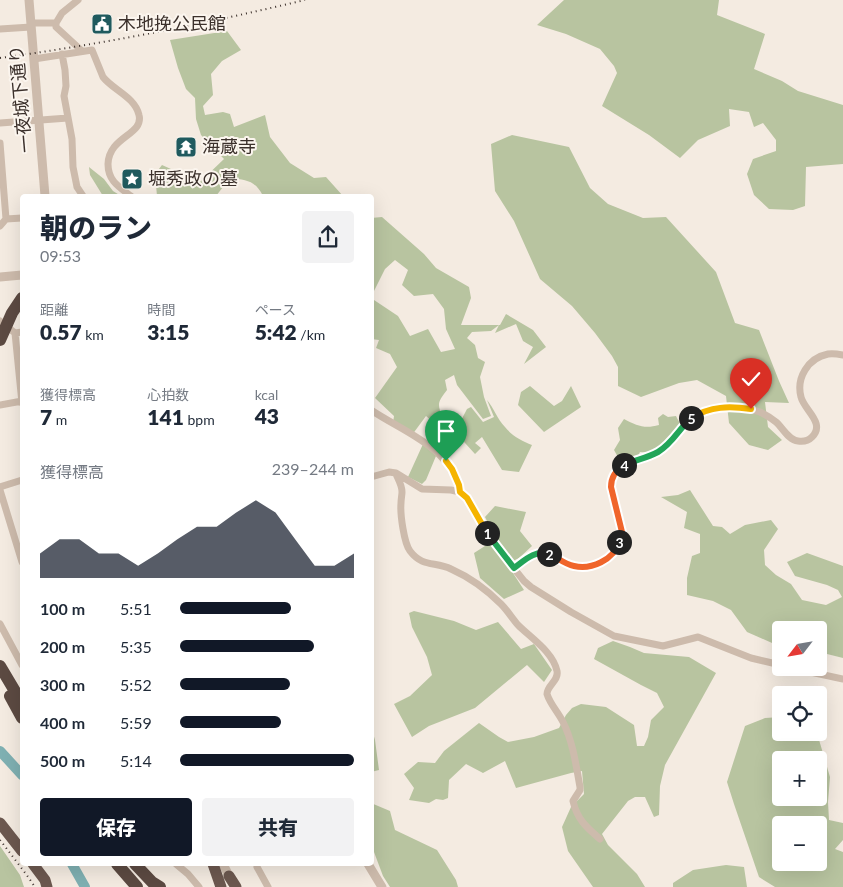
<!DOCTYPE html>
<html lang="ja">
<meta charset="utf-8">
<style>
body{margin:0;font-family:Lato,"Noto Sans JP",sans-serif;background:#f2f2f3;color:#1f2937;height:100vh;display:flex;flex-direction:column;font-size:19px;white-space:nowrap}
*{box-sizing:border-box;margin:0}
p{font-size:16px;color:#747a83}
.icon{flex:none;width:28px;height:28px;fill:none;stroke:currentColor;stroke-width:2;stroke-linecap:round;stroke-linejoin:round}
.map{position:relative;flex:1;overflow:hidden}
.sheet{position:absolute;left:20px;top:194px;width:354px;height:672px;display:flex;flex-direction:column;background:#fff;border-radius:5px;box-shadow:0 5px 20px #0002}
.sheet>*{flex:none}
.needle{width:32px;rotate:239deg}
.controls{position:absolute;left:772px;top:621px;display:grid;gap:10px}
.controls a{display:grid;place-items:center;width:55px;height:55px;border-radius:5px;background:#fff;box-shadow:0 5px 20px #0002;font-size:25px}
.pin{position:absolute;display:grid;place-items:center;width:42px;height:42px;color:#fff;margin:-51px -21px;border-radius:50% 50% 50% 0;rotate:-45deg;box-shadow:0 0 5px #0007}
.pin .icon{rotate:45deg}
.km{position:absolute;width:25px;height:25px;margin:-12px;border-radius:50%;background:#222;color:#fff;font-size:14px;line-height:25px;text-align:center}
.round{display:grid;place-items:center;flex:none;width:52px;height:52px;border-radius:5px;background:#f2f2f3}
.headline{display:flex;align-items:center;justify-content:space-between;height:85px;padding:0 20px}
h1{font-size:28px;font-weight:800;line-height:38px}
.metrics{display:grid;grid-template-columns:repeat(3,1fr);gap:8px;height:85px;padding:5px 20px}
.metrics div{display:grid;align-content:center}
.metrics b{font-size:21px;font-weight:800}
.metrics small{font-size:14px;font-weight:400}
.metrics p{font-size:14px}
.chart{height:140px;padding:10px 20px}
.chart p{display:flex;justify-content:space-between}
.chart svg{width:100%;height:90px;margin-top:5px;fill:#111827;opacity:.7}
.primary-button{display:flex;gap:10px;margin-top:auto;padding:10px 20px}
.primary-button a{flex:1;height:58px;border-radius:5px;background:#111827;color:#fff;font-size:20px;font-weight:800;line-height:58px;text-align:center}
.primary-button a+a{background:#f2f2f3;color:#1f2937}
ul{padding:0 20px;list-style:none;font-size:16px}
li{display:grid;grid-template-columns:80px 60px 1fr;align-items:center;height:38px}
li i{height:12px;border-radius:6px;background:#111827}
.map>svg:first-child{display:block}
.green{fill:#b8c4a0;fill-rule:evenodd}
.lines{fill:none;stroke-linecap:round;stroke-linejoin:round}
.river{stroke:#7fb0b2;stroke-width:10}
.minor{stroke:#cdbbac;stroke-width:7}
.tertiary{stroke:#cdbbac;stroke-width:9}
.trunk{stroke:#6c584f;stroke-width:11}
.motorway{stroke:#5c4a42;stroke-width:12}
.rail{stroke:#3b302b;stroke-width:2;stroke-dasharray:1 4;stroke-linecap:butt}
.split-1-casing{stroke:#fff;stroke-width:10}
.split-2-casing{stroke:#fff;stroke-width:10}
.split-3-casing{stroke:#fff;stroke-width:10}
.split-4-casing{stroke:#fff;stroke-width:10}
.split-5-casing{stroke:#fff;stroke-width:10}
.split-6-casing{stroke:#fff;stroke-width:10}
.split-1{stroke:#f5b400;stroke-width:6}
.split-2{stroke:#22a559;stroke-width:6}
.split-3{stroke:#f0652b;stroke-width:6}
.split-4{stroke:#f0652b;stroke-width:6}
.split-5{stroke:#22a559;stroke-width:6}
.split-6{stroke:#f5b400;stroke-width:6}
.labels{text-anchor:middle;stroke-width:4;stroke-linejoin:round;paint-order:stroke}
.poi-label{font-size:18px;fill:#3b302b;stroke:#fbf5ee;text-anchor:start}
.street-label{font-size:18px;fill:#3b302b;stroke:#fbf5ee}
</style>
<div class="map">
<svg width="843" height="887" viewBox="0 0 843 887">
<rect width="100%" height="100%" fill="#f4ebe1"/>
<path class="green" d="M564 0H719L717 15 765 34 754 69 782 81 798 91 843 105V164L806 167 805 206 793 210 769 209 754 195 747 174 753 159 776 151V140L763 123 754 127 749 112 729 109 730 126 698 140 680 158 649 135 602 106 617 73 614 66 600 49 566 34 537 25Z
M227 31 241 50 222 61 211 74 213 95 203 106 205 115 223 112 230 114 234 127 265 115 270 137 290 163 314 178 326 177 343 196H263C255 180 246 180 230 178L216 196H157L155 174 162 165 200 182 224 159 201 135 196 119 195 98 186 89 178 68 170 40Z
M512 135 569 147 590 188 608 204 643 218 666 217 716 272 735 323 759 330 779 381 789 403 765 402 768 427 782 440 768 450 749 445 729 423 726 396 697 380 679 383 641 397 618 386V367L612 356 595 333 572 306 540 279 514 221 495 191 491 144Z
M89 167 104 179 113 191 121 196H103L90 175Z
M382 217 424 254 436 268 469 287 471 298 461 325H500L506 314 533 330 546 347 524 364 533 347 523 341 516 324 495 333 499 325 491 331 472 332 467 338 475 345 478 358 485 362 480 377 484 397 491 416 483 419 457 385 454 375 445 380 447 390C438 402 437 403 442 416L435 424 426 416 412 435 393 423 394 416 375 398 397 367 390 354 376 348 379 340 371 339V298L398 316 410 336 428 329 441 352 455 349 446 329 444 309 433 294 414 296 402 285 408 270 395 260 385 269 371 297V218Z
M530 386 554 406 562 401 571 386 581 407 544 432 518 405 521 392Z
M487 400C494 408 497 419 505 427 512 436 522 441 532 445L519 472 502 470 482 437 475 443 481 448 475 454 455 432 467 409 471 407 483 422 494 417Z
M663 414 668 417 676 416C676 416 679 422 680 423 681 431 659 448 652 451 649 453 645 452 640 452L637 458 628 463 619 459 614 450 620 440 618 428 624 419C637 426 645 429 659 425L658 418Z
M423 444 436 456 426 480 422 484 408 477Z
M690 490 713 526 722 527 730 534 745 525 771 520 778 529 764 550 765 565 776 575 791 584 802 600 826 605 842 597 838 590 827 585 795 576 787 562 807 553 843 566V658L827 654 819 648V630H781V647L747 632 731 610 713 601 687 595V578L692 556 700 553V534L684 528 687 512 661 497 678 495Z
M495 506 526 512 520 531 532 546 519 558 507 564 524 590 504 599 480 578 474 553 496 539 485 517Z
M414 611 454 621 476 630 498 622 521 649 534 644 552 670 544 682 527 665 475 708 429 726 412 737 394 704 410 696 432 675 427 657 412 627 409 613Z
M613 641 630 647 644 653 689 657 716 673 665 765 660 786 659 815 654 817 645 797H635L628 801 602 834 608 845 637 874 645 887H593L568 851 562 827 571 807 584 794 582 771 571 773 516 788 505 761 483 773 466 764 449 780 448 798 443 800 436 799 429 803 409 800 414 788 404 774 418 762 435 763 444 751 479 723 499 737 508 742 534 737 559 728 566 715 572 708 581 704 606 707 634 725 637 746H644L648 737 651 720 664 707 657 693 641 685 594 659 598 648Z
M781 717V732L817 733 830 777 828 802 829 820 843 823V840L835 849 843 852V887H775L759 877 734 804 727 782 745 726 765 718ZM781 760H819V798H781ZM781 825H819V862H781Z
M371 726 375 740 379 770 371 772Z
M371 803 390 811 395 830 437 850 456 880 458 887H390L383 876 371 844Z
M0 846 20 875 24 887H0Z
M726 865 744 867 747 887H673V883L693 870Z"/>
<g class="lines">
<path class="river" d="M0 751 22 775
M72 864 85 887"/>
<path class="minor" d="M31 23H56
M56 23V27L82 51
M56 23 62 13 78 0
M0 29 31 27
M62 54 65 70 66 86 64 96 72 139 73 167 77 187 83 196
M34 59 92 50 103 77C113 90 135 97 139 115 144 135 109 136 108 164 108 181 119 187 131 196
M0 123 68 118
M0 143 6 219
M0 226 6 219 22 218
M0 321 15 333 22 332
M15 333 22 403
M0 405 22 401
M371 410C405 433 450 446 460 492
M396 474C398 479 402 485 402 492 402 495 401 499 401 503 400 514 404 543 410 551 423 568 435 561 451 569 469 577 487 590 501 604 507 610 512 618 518 625 531 638 553 652 557 671 559 681 547 685 547 694 550 704 558 712 563 722 573 742 576 765 580 787V790L573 801C577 819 586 827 600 839
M371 477 389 472 396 473 422 489 451 490 460 492 467 498 488 536 524 581 531 587 571 612 614 636 663 646 698 637 751 658 781 665
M0 487 22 480
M0 490 22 562
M514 568C521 562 530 554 540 553 552 551 560 562 571 565 581 568 592 566 601 562 634 549 617 511 611 487 611 462 638 461 656 453 669 447 675 433 685 424 704 406 736 403 760 412 766 415 771 418 776 422 783 428 788 440 798 441 804 442 808 441 812 437 826 423 804 410 801 397 796 378 808 358 828 354 833 353 838 354 843 355
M0 624 22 665
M792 668 843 679
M176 864 188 874 199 887
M257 867 268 887"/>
<path class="tertiary" d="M29 0 45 196
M0 277 22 275
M223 864 232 882
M368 864 382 887"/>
<path class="trunk" d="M0 823 22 851
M33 864 45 880 47 887
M213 864 221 887
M229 876 236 887"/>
<path class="motorway" d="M0 340 12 313 22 298
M0 666 22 703
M10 696 22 718
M117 864 137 887
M135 864 152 882 160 887"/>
<path class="rail" d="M0 58C103 44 204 24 305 0
M0 840 26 874 35 887"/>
</g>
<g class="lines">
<g class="split-1-casing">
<path id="split-1" d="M446 461 452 469 459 485 460 492 467 498 487 533"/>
</g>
<g class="split-2-casing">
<path id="split-2" d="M487 533 514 568C525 560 534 550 549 554"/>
</g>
<g class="split-3-casing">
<path id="split-3" d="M549 554C557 557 564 564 574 566 591 570 614 560 619 542"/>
</g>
<g class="split-4-casing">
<path id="split-4" d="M619 542 622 532 611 487C611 477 616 470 624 465"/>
</g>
<g class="split-5-casing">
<path id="split-5" d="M624 465C635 460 647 458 658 452 672 444 679 429 691 418"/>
</g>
<g class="split-6-casing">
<path id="split-6" d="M691 418C711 406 729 406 751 409"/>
</g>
<use href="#split-1" class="split-1"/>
<use href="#split-2" class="split-2"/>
<use href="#split-3" class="split-3"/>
<use href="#split-4" class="split-4"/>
<use href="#split-5" class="split-5"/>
<use href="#split-6" class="split-6"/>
</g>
<defs>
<g id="civic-square" transform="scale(1.125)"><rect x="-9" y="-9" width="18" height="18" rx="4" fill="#1f5a5e" stroke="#fbf5ee"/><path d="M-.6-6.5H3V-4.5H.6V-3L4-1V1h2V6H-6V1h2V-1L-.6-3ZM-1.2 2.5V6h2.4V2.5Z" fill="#fff"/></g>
<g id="temple-square" transform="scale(1.125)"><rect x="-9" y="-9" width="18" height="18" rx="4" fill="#1f5a5e" stroke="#fbf5ee"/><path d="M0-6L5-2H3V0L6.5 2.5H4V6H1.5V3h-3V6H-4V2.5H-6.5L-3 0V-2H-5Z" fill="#fff"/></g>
<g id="sight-square" transform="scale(1.125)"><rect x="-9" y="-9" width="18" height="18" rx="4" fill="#1f5a5e" stroke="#fbf5ee"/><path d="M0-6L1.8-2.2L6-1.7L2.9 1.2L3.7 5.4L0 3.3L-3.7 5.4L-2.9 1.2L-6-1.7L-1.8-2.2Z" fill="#fff"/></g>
</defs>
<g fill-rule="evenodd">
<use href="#civic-square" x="102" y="24"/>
<use href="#temple-square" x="186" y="147"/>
<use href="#sight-square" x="132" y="179"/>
</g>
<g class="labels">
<g class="poi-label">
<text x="118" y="30">木地挽公民館</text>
<text x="202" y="153">海蔵寺</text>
<text x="148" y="185">堀秀政の墓</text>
</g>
<g class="street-label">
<text transform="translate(21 99) rotate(-95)" y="6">一夜城下通り</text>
</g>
</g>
</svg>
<div class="controls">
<a><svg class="needle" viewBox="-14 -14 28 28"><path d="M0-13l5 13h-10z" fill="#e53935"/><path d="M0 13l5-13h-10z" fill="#747a83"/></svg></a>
<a><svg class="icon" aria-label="locate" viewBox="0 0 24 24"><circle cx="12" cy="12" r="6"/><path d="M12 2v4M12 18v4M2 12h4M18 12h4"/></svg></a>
<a>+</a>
<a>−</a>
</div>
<div class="pin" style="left:446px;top:461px;background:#1e9e55"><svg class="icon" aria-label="arrive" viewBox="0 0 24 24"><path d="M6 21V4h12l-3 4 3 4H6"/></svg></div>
<div class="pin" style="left:751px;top:409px;background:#d93025"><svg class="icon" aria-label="check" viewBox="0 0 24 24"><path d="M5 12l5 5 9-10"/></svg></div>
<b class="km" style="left:487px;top:533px">1</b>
<b class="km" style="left:549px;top:554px">2</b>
<b class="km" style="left:619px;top:542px">3</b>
<b class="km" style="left:624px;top:465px">4</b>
<b class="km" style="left:691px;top:418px">5</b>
<section class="sheet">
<div class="headline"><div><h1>朝のラン</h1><p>09:53</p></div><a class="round"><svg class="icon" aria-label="share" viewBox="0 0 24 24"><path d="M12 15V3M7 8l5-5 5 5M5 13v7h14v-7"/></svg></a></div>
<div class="metrics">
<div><p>距離</p><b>0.57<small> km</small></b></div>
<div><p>時間</p><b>3:15</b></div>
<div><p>ペース</p><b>5:42<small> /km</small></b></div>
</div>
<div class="metrics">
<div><p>獲得標高</p><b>7<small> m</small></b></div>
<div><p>心拍数</p><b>141<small> bpm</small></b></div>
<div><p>kcal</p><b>43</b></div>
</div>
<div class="chart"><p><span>獲得標高</span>239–244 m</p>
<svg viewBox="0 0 160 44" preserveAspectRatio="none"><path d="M0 44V32L10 25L20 25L30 32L40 32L50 38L60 32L70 25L80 19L90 19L100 12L110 6L120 12L130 25L140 38L150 38L160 32V44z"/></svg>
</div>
<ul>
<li><b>100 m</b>5:51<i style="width:64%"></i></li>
<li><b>200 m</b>5:35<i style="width:77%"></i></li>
<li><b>300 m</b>5:52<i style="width:63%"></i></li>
<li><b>400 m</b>5:59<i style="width:58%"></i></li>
<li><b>500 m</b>5:14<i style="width:100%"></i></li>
</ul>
<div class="primary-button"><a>保存</a><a>共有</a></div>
</section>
</div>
